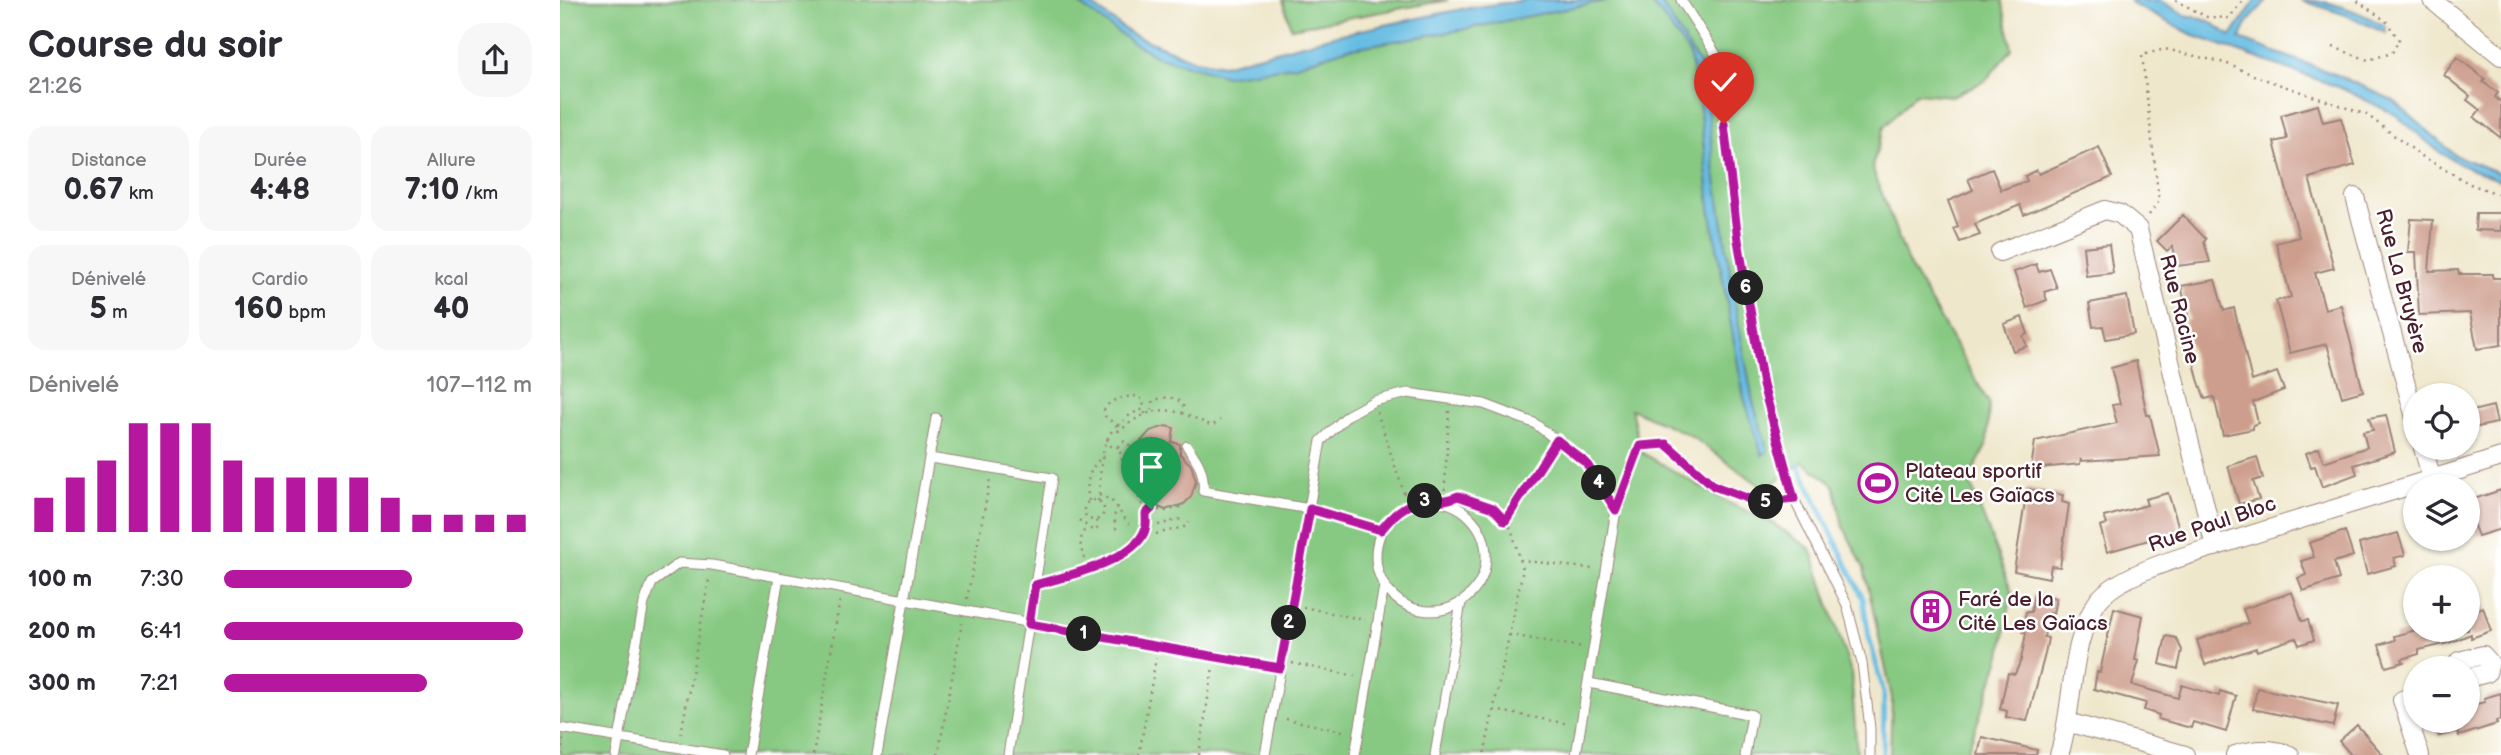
<!DOCTYPE html>
<html lang="fr">
<meta charset="utf-8">
<style>
body{margin:0;font-family:"Balsamiq Sans",sans-serif;background:#f7f7f7;color:#2b2b33;height:100vh;display:flex;flex-direction:column;font-size:26px;white-space:nowrap}
*{box-sizing:border-box;margin:0}
p{font-size:23px;color:#7c7c81}
.icon{flex:none;width:38px;height:38px;fill:none;stroke:currentColor;stroke-width:2;stroke-linecap:round;stroke-linejoin:round}
.map{position:relative;flex:1;overflow:hidden}
.details{display:flex;flex-direction:column;background:#fff;width:560px}
.details>*{flex:none}
.tools{position:absolute;left:1843px;top:383px;display:grid;gap:14px}
.tools a{display:grid;place-items:center;width:77px;height:77px;border-radius:50%;background:#fff;box-shadow:0 2px 5px #0004;font-size:35px}
.pin{position:absolute;display:grid;place-items:center;width:60px;height:60px;color:#fff;margin:-72px -30px;border-radius:50% 50% 50% 0;rotate:-45deg;box-shadow:0 0 7px #0007}
.pin .icon{rotate:45deg}
.km{position:absolute;width:35px;height:35px;margin:-18px;border-radius:50%;background:#222;color:#fff;font-size:19px;line-height:35px;text-align:center}
.round{display:grid;place-items:center;flex:none;width:74px;height:74px;border-radius:28px;background:#f7f7f7}
.head{display:flex;align-items:center;justify-content:space-between;height:119px;padding:0 28px}
h1{font-size:38px;font-weight:700;line-height:52px}
.stats{display:grid;grid-template-columns:repeat(3,1fr);gap:10px;height:119px;padding:7px 28px}
.stats div{display:grid;align-content:center;border-radius:18px;background:#f7f7f7;text-align:center}
.stats b{font-size:30px;font-weight:700}
.stats small{font-size:19px;font-weight:400}
.stats p{font-size:19px}
.chart{height:196px;padding:14px 28px}
.chart p{display:flex;justify-content:space-between}
.chart svg{width:100%;height:126px;margin-top:7px;stroke:#b5179e;stroke-width:6}
ul{padding:0 28px;list-style:none;font-size:23px}
li{display:grid;grid-template-columns:112px 84px 1fr;align-items:center;height:52px}
li i{height:18px;border-radius:9px;background:#b5179e}
main{display:flex;flex:1;min-height:0}
.map>svg:first-child{display:block}
.green{fill:#87c982;stroke:#687456;stroke-width:2}
.water{fill:#65bce2;stroke:#586e86;stroke-width:2}
.lines{fill:none;stroke-linecap:round;stroke-linejoin:round}
.stream{stroke:#65bce2;stroke-width:5}
.building{fill:#cd9e8d}
.lane-casing{stroke:#9c837b;stroke-width:11}
.street-casing{stroke:#9c837b;stroke-width:20}
.path{stroke:#9c837b;stroke-width:2.5;stroke-dasharray:2 5;stroke-linecap:butt}
.lane{stroke:#fff;stroke-width:9}
.street{stroke:#fff;stroke-width:18}
.route-casing{stroke:#fff;stroke-width:14}
.route{stroke:#b5179e;stroke-width:9}
.labels{text-anchor:middle;stroke-width:5;stroke-linejoin:round;paint-order:stroke}
.street-label{font-size:21px;fill:#4a1f2b;stroke:#fff}
.poi-label{font-size:21px;fill:#4a1f2b;stroke:#fff;text-anchor:start}
</style>
<main>
<section class="details">
<div class="head"><div><h1>Course du soir</h1><p>21:26</p></div><a class="round"><svg class="icon" aria-label="share" viewBox="0 0 24 24"><path d="M12 15V3M7 8l5-5 5 5M5 13v7h14v-7"/></svg></a></div>
<div class="stats">
<div><p>Distance</p><b>0.67<small> km</small></b></div>
<div><p>Durée</p><b>4:48</b></div>
<div><p>Allure</p><b>7:10<small> /km</small></b></div>
</div>
<div class="stats">
<div><p>Dénivelé</p><b>5<small> m</small></b></div>
<div><p>Cardio</p><b>160<small> bpm</small></b></div>
<div><p>kcal</p><b>40</b></div>
</div>
<div class="chart"><p><span>Dénivelé</span>107–112 m</p>
<svg viewBox="0 0 160 44" preserveAspectRatio="none"><path d="M5 44V32M15 44V25M25 44V19M35 44V6M45 44V6M55 44V6M65 44V19M75 44V25M85 44V25M95 44V25M105 44V25M115 44V32M125 44V38M135 44V38M145 44V38M155 44V38"/></svg>
</div>
<ul>
<li><b>100 m</b>7:30<i style="width:61%"></i></li>
<li><b>200 m</b>6:41<i style="width:97%"></i></li>
<li><b>300 m</b>7:21<i style="width:66%"></i></li>
</ul>
</section>
<div class="map">
<svg width="1941" height="755" viewBox="0 0 1941 755">
<rect width="100%" height="100%" fill="#fff"/>
<filter id="ink" filterUnits="userSpaceOnUse"><feTurbulence type="fractalNoise" baseFrequency=".0143" numOctaves="2"/><feDisplacementMap in="SourceGraphic" scale="14" xChannelSelector="R" yChannelSelector="G"/><feConvolveMatrix kernelMatrix="1 2 1 2 8 2 1 2 1" color-interpolation-filters="sRGB"/></filter>
<filter id="wash" filterUnits="userSpaceOnUse"><feTurbulence type="fractalNoise" baseFrequency=".00686" numOctaves="4" result="noise"/><feDisplacementMap in="SourceGraphic" scale="28" xChannelSelector="R" yChannelSelector="G"/><feGaussianBlur stdDeviation="1.57" result="paint"/><feColorMatrix in="noise" values="0 0 0 0 0 0 0 0 0 0 0 0 0 0 0 0 0 1.4 0 .05"/><feComposite in="paint" operator="in"/></filter>
<g filter="url(#wash)">
<rect width="100%" height="100%" fill="#efe7cb"/>
<path class="green" d="M0 0H520L587 50 668 72 1033 0H1442L1452 49 1425 81 1392 96 1356 93 1324 127 1312 167 1348 263 1429 403 1427 444 1409 480 1452 592 1441 655 1406 755H1330L1332 698 1304 568 1283 526 1274 485 1243 462 1205 489 1128 434 1071 409 1081 452 1171 504 1209 521 1251 549 1291 672 1297 755H0Z
M723 0H888L731 28Z"/>
<path class="water" d="M514 0H525L571 34 635 60 663 65 777 35 902 9 967 0H1049L901 30 786 49 733 66 666 76 599 57 571 42Z
M1087 0H1101V3L1144 72 1154 166 1175 304 1193 402 1208 451 1202 455 1184 398 1150 208 1138 92 1129 54 1101 14Z
M1570 0H1599L1625 15 1649 21 1671 36 1696 0H1707L1688 22 1680 39 1777 75 1833 100 1895 155 1941 174V181L1910 169 1879 152 1836 115 1781 88 1635 36 1574 5Z
M1740 0C1771 0 1798 11 1825 26L1826 33 1786 15Z"/>
<g class="lines">
<path class="stream" d="M1239 466 1303 598 1309 637 1324 693 1323 755"/>
</g>
<g id="blocks">
<path class="building" d="M1897 57 1925 79 1923 82 1938 93 1935 97 1941 102V138L1914 117 1920 110 1907 100 1910 96 1884 75Z
M1758 105 1763 122 1781 118 1795 165 1749 178 1774 268 1755 273 1765 309 1781 305 1803 391 1782 397 1767 344 1730 353 1716 301 1731 297 1716 243 1739 237 1714 142 1727 139 1721 115Z
M1539 147 1552 177 1464 215 1460 205 1415 224 1420 235 1400 242 1394 229 1398 227 1388 201 1413 190 1408 179 1432 169 1441 190 1467 181 1465 176 1476 170 1479 174Z
M1916 213H1941V231L1915 230Z
M1623 215 1646 239 1644 242 1650 262 1617 266 1613 246 1607 251 1597 241Z
M1851 219 1873 220 1869 271 1898 270 1899 274H1933V278H1941V345L1917 349 1910 313 1859 315 1856 252H1848Z
M1549 244 1553 273 1526 276 1523 247Z
M1476 264 1479 272 1490 269 1497 288 1484 292 1487 300 1467 308 1454 272Z
M1655 280 1664 311 1674 308 1692 381 1717 372 1724 390 1693 402 1698 423 1693 425V429L1663 435 1654 397 1645 399 1638 379 1624 321 1629 319 1621 286Z
M1567 296 1574 334 1546 339 1543 326 1533 327 1529 303Z
M1462 317 1468 334 1463 336 1467 346 1453 351 1444 324Z
M1576 361 1587 415H1590L1600 456 1521 461V458L1520 464 1471 469 1475 441 1557 423 1552 405 1560 404 1551 368Z
M1933 406 1937 423 1908 429V412Z
M1826 415 1835 452 1794 465 1797 474 1762 487 1755 466 1751 467 1746 453 1759 448 1764 462 1807 447 1803 432 1813 430 1809 418Z
M606 426 614 428 612 442 620 444V454L631 465 636 481 631 497 624 504 605 510 587 502 577 492 584 486 581 481 588 465 575 448 590 431Z
M1697 457 1703 478 1693 481 1699 499 1679 504 1668 466Z
M1467 489 1503 495 1502 502 1509 504 1500 567 1491 566 1489 578 1454 571Z
M1941 490V529L1918 536 1908 511V501Z
M1608 493 1620 531 1547 552 1540 526 1547 524 1544 517 1587 505 1585 499Z
M1785 531 1793 556 1774 562 1779 579 1743 591 1738 578 1746 575 1741 561 1754 557 1749 543Z
M1838 533 1845 555 1834 558 1836 566 1807 574 1799 544Z
M1732 592 1742 621 1748 620 1754 640 1739 645 1736 638 1697 651 1696 648 1645 665 1637 640 1688 623 1683 609Z
M1474 594 1496 598 1493 614 1489 613 1484 637 1488 638 1485 654 1467 721 1446 717 1447 711 1440 709 1448 673 1455 674 1461 660 1466 633 1462 632 1466 612H1471Z
M1357 609a14 14 0 1 1 28 0a14 14 0 1 1-28 0Z
M1923 607 1931 631 1911 638V634L1889 643 1859 650V654L1842 659 1844 662 1826 667 1819 645 1835 640 1834 636 1856 630H1908V613Z
M1554 608 1583 616 1575 660 1579 661 1572 685 1618 698 1622 685 1659 696 1660 691 1676 696 1666 732 1633 722 1631 728 1598 719 1599 715 1584 710 1586 703 1534 689 1537 672H1540Z
M1606 636 1616 638 1622 650 1618 669 1600 664Z
M1697 688 1778 705 1773 726 1693 709Z
M1941 693V720L1936 721 1937 724 1899 736 1897 731 1879 736 1874 721H1908V706L1925 702 1924 698Z
M1797 725 1823 755H1791L1779 741Z
M1422 737 1477 750 1476 755H1418Z"/>
</g>
</g>
<g filter="url(#ink)">
<use href="#blocks" fill-opacity="0" stroke="#9c837b" stroke-width="2"/>
<g class="lines">
<g class="lane-casing">
<path id="lane" d="M1121 0 1157 56 1178 240 1203 385 1234 499 1287 605 1302 663 1310 728V755
M627 446C638 461 645 472 643 491L750 509 821 529
M370 458 492 478 448 755
M816 556a55 55 0 1 1 110 0a55 55 0 1 1-110 0Z
M1056 510 1080 446 1106 444 1155 486 1200 503 1234 499
M475 585C510 575 569 564 586 528
M1029 683 1192 715 1185 755
M0 728 163 755
M56 755 84 603 92 583 119 563 152 565 721 668
M188 755 219 577
M317 755 376 418
M705 755 761 441 788 415 814 401 848 393 924 404 974 423 1026 463 1056 510 1016 755
M795 755 824 586
M875 755 901 602"/>
</g>
<g class="street-casing">
<path id="street" d="M1872 0 1941 56
M1795 197 1855 418
M1440 252 1545 210 1560 214 1578 229 1655 547
M1863 448 1872 479
M1895 668 1899 661 1923 655 1930 663 1927 673 1908 678
M1855 695 1842 700 1860 755
M1507 722 1625 755
M1499 755C1515 707 1508 643 1538 601 1559 572 1637 553 1672 541 1761 512 1852 486 1941 457
M1675 755C1693 749 1713 748 1730 755"/>
</g>
<path class="path" d="M1615 0 1647 17 1669 18 1683 0
M1773 47 1808 60 1832 53 1839 40 1826 21 1796 0
M1589 215 1599 201 1582 55 1605 49 1665 63 1698 77 1807 115 1860 155 1910 184 1941 195
M592 410 593 401C604 396 619 395 624 408L622 413
M889 411 884 502 898 496 933 508 951 528 963 569 924 755
M817 412 848 505
M557 426 545 416 544 410C550 398 565 397 577 396L583 400 584 409
M559 432 557 426 571 414 584 409 585 414
M547 439 551 446 556 448 559 446
M563 441 568 442 571 448V475L561 458 559 446Z
M585 470 576 467 571 475C573 490 583 501 586 516
M539 495 551 500 569 524
M524 510a10 10 0 1 1 20 0a10 10 0 1 1-20 0Z
M529 501C525 483 529 468 543 456
M538 501C541 479 539 452 551 432 562 432 567 424 576 419 605 402 623 413 652 426L660 420
M557 507 554 517 557 534
M591 509 607 511 624 506
M519 520 532 530 537 529 536 519
M945 521 991 450
M598 525 621 519
M596 534 624 527 629 522
M525 559C519 546 519 539 526 527
M960 560 1033 569
M407 599 430 479
M743 607 805 620
M949 635 1022 647
M732 663 795 676
M934 710 1009 724
M726 719 787 732
M121 734 149 579
M1 755 3 739
M253 755 280 600
M378 755 402 623
M579 755 596 658
M639 755 653 667"/>
<use href="#lane" class="lane"/>
<use href="#street" class="street"/>
</g>
</g>
<g class="lines" filter="url(#ink)">
<g class="route-casing">
<path id="route" d="M591 509 586 514C586 519 587 525 585 530 575 561 503 577 475 585L469 624 720 668 750 509 821 530C833 515 845 503 864 501 879 499 882 503 898 496L933 508 945 521 997 440 1026 463 1056 510 1080 446 1106 444 1154 486 1200 503 1234 499 1203 385 1178 240 1164 124"/>
</g>
<use href="#route" class="route"/>
</g>
<defs>
<g id="stadium-ring" transform="scale(2.0125)"><circle r="9.5" fill="#fff" stroke="#b5179e" stroke-width="1.5"/><path d="M0-5a6.5 5 0 1 0 0 10a6.5 5 0 1 0 0-10ZM-3.5-1.8h7v3.6h-7Z" fill="#b5179e"/></g>
<g id="building-ring" transform="scale(2.0125)"><circle r="9.5" fill="#fff" stroke="#b5179e" stroke-width="1.5"/><path d="M-4-6H4V6H1V3H-1V6H-4ZM-2.5-4.3h1.7v1.8h-1.7ZM.8-4.3h1.7v1.8H.8ZM-2.5-1h1.7V.8h-1.7ZM.8-1h1.7V.8H.8Z" fill="#b5179e"/></g>
</defs>
<g fill-rule="evenodd">
<use href="#stadium-ring" x="1318" y="483"/>
<use href="#building-ring" x="1371" y="611"/>
</g>
<g class="labels">
<g class="street-label">
<text transform="translate(1842 281) rotate(75)" y="7">Rue La Bruyère</text>
<text transform="translate(1620 309) rotate(76)" y="7">Rue Racine</text>
<text transform="translate(1652 524) rotate(-19)" y="7">Rue Paul Bloc</text>
</g>
<g class="poi-label">
<text x="1345" y="478">Plateau sportif<tspan x="1345" dy="24">Cité Les Gaïacs</tspan></text>
<text x="1398" y="606">Faré de la<tspan x="1398" dy="24">Cité Les Gaïacs</tspan></text>
</g>
</g>
</svg>
<div class="tools">
<a><svg class="icon" aria-label="locate" viewBox="0 0 24 24"><circle cx="12" cy="12" r="6"/><path d="M12 2v4M12 18v4M2 12h4M18 12h4"/></svg></a>
<a><svg class="icon" aria-label="layers" viewBox="0 0 24 24"><path d="M12 4l9 5-9 5-9-5zM3 14l9 5 9-5"/></svg></a>
<a>+</a>
<a>−</a>
</div>
<div class="pin" style="left:591px;top:509px;background:#1e9e55"><svg class="icon" aria-label="arrive" viewBox="0 0 24 24"><path d="M6 21V4h12l-3 4 3 4H6"/></svg></div>
<div class="pin" style="left:1164px;top:124px;background:#d93025"><svg class="icon" aria-label="check" viewBox="0 0 24 24"><path d="M5 12l5 5 9-10"/></svg></div>
<b class="km" style="left:524px;top:634px">1</b>
<b class="km" style="left:729px;top:623px">2</b>
<b class="km" style="left:865px;top:501px">3</b>
<b class="km" style="left:1039px;top:483px">4</b>
<b class="km" style="left:1206px;top:502px">5</b>
<b class="km" style="left:1186px;top:288px">6</b>
</div>
</main>
